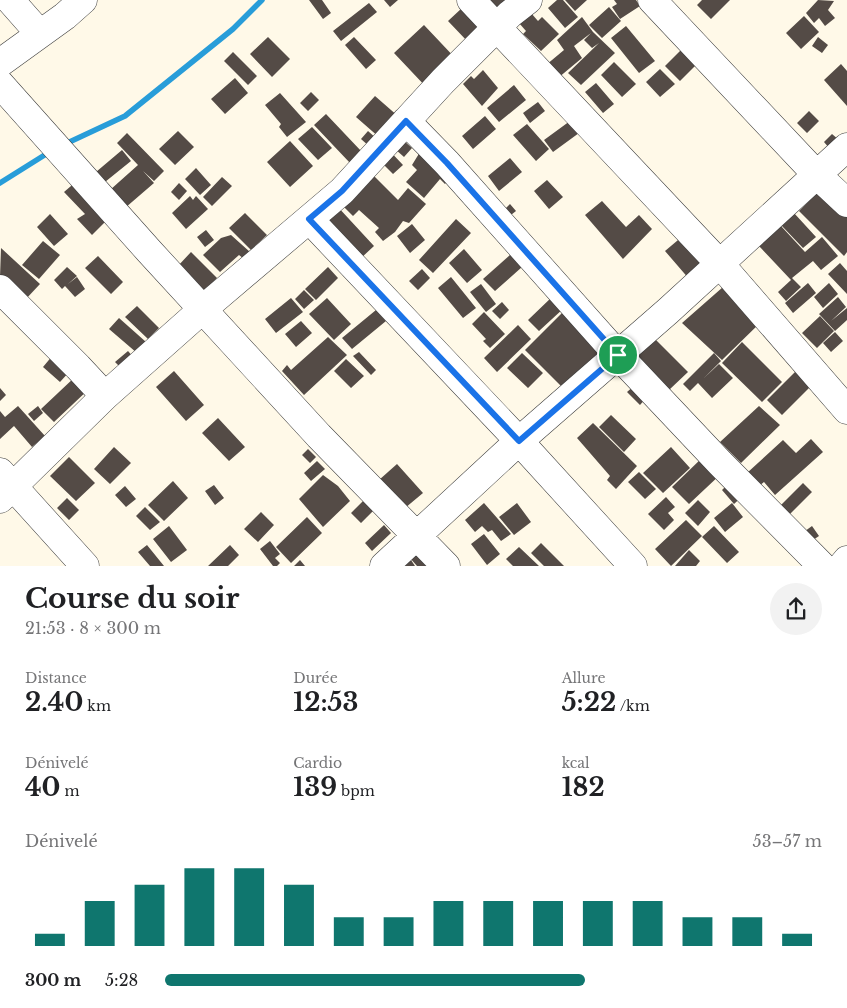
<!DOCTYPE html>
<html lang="fr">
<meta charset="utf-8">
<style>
body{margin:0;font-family:"Libre Baskerville",serif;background:#f2f2f2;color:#202124;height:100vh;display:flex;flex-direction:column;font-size:19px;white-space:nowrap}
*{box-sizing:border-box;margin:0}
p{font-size:16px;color:#757577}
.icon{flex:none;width:28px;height:28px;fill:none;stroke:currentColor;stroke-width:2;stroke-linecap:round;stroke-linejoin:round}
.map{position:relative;height:566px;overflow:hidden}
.details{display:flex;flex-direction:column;background:#fff;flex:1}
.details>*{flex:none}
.pin{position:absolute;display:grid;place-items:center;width:42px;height:42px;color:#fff;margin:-21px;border:2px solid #fff;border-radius:50%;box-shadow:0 1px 5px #0007}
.round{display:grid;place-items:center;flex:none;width:52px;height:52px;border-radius:26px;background:#f2f2f2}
.head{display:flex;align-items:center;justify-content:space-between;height:85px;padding:0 25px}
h1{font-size:28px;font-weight:700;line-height:38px}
.metrics{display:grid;grid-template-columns:repeat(3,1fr);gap:8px;height:85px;padding:5px 25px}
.metrics div{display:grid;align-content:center}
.metrics b{font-size:25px;font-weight:700}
.metrics small{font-size:14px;font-weight:400}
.metrics p{font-size:14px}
.chart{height:140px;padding:10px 25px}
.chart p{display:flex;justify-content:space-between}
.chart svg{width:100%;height:90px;margin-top:5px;stroke:#0f766e;stroke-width:6}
ul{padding:0 25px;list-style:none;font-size:16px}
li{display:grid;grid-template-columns:80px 60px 1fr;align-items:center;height:38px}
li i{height:12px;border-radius:6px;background:#0f766e}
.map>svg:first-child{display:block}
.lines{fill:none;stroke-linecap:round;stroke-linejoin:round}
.stream{stroke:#289dd9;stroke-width:5.5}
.building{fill:#544b46}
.minor-casing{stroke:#3d3d3d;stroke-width:29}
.minor{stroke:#fff;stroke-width:28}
.route-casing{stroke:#fff;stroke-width:10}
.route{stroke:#1a73e8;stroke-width:6}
</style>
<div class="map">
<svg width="847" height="566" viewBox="0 0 847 566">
<rect width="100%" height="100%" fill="#fff9e8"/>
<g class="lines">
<path class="stream" d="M63 145 125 116 233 29 262 0
M0 183 51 151"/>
</g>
<path class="building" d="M309 0H322L331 13 323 19Z
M384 0H398L390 7Z
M486 0H507L499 17Z
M557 0H563L578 17 565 28 548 8Z
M565 0H587L575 11Z
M614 0H636L640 6 620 19 612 7 617 4Z
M702 0H730L711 19 697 5Z
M818 0 834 1 828 10 835 18 825 26 819 18 814 23 806 13Z
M369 3 377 12 341 41 333 31Z
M609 7 621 21 602 38 589 25Z
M462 8 482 29 468 42 448 21Z
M531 13 538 21 542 17 559 34 541 51 523 34 526 31 519 23Z
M804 16 819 32 801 49 786 33Z
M582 17 593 32 615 53 581 85 568 73 599 43 592 48 584 40 591 33 574 46 582 58 558 78 546 65 564 50 557 40Z
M424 25 458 61 428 89 394 53Z
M626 26 655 61 639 73 611 38Z
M268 37 290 59 272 77 250 54Z
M354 37 376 60 366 69 345 45Z
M818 37 828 45 822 53 812 46Z
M687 44 702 59 680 81 665 66Z
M233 52 257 76 248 85 224 61Z
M614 62 636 84 622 97 601 75Z
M841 64 847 71V106L824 80Z
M660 69 675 84 660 97 646 82Z
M483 70 498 88 482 106 463 84 471 76 474 79Z
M235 78 248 93 225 114 211 99Z
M596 83 614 104 603 113 585 92Z
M514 85 526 100 499 122 487 108Z
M311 92 319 100 308 111 300 103Z
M280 93 306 122 287 137 279 127 281 124 265 105Z
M375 96 399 117 380 138 356 117Z
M538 102 545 111 530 123 523 113Z
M809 111 819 121 807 133 797 123Z
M326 114 362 152 350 163 314 125Z
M485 116 496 129 473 149 462 136Z
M570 121 579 133 553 152 544 140Z
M527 124 549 149 536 161 513 135Z
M312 127 332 148 318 160 298 139Z
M178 131 194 147 175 165 159 149Z
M368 131 377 139 370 147 361 139Z
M127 133 164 171 154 181 143 171 154 183 125 208 110 190 138 165 117 143Z
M832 134 839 140 830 149 824 142Z
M403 140 412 148 404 157 395 149Z
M290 141 313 166 290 187 267 162Z
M385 146 403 165 393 174 375 156Z
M122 150 131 161 105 182 96 172Z
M420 152 453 175 445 184 440 179 424 198 406 182 417 170 412 165Z
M510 158 522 172 499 191 488 176Z
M196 168 211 185 200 195 185 179Z
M369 171 398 200 408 188 426 204 409 223 403 221 395 232 383 241 375 232 379 228 359 210 353 216 340 203Z
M222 177 232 186 212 206 203 197Z
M78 180 111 216 92 235 77 219 85 214 64 192Z
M547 180 563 197 549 209 534 191Z
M179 183 187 191 179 200 171 192Z
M823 187 847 211V252L844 256 799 211Z
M190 196 193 200 196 196 208 209 186 229 172 213Z
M602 201 626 227 639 215 652 229 623 259 585 215Z
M510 204 516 211 507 218 502 212Z
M337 206 374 246 360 259 323 218Z
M245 213 267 235 251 250 229 228Z
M794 213 816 237 803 248 781 225Z
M50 214 68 234 54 246 37 227Z
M456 219 471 233 433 273 419 260Z
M412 224 425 240 410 253 397 236Z
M781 226 805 252 822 237 838 256 821 270 813 261 792 278 801 287 786 301 778 292 791 280 759 246Z
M206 230 214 240 205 247 197 237Z
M231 235 250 252 244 259 239 255 220 272 203 255 221 238Z
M684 235 709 264 690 280 665 251Z
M43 241 60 255 39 279 22 265Z
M1 248 40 284 25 300 0 277Z
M464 249 482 270 467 283 449 263Z
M191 252 217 278 203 292 177 267Z
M511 254 522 267 495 291 483 279Z
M98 256 123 282 111 294 85 268Z
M840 263 847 271V294L828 274Z
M67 267 77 276 68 284 77 277 85 289 75 297 65 286 62 289 54 280Z
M328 267 338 278 316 300 305 289Z
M422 269 430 278 418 290 409 281Z
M451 277 476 308 463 318 438 288Z
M808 283 816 293 793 313 785 303Z
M829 283 838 294 823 308 814 297Z
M481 284 496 304 486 312 470 292Z
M723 287 760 323 722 360 682 323Z
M304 290 314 300 304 309 295 299Z
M553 296 564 308 539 331 528 320Z
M838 297 846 307 831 321 847 308V320L835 331 819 314Z
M291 298 303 312 276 333 265 319Z
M327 298 351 324 334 340 309 314Z
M502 302 509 310 500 319 492 311Z
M137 306 159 328 148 339 125 317Z
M569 306 611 348 567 392 525 350Z
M376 310 386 321 352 349 342 338Z
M484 312 505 334 490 348 483 341 486 339 472 324Z
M820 316 834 331 817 348 802 333Z
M119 318 146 342 137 353 109 329Z
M301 321 312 333 296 347 285 334Z
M518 325 531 339 497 372 484 358Z
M835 332 843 341 831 352 823 343Z
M328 337 347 355 304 395 282 371 287 365 291 370Z
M653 337 688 372 669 390 635 355Z
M742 342 782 382 762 402 722 363Z
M128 351 135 359 123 370 115 362Z
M359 352 376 370 371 375 353 356Z
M522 353 543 373 528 388 507 368Z
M714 353 721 361 704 378 719 364 733 378 712 398 698 383 690 391 683 384Z
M53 355 70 371 60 382 43 367Z
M346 359 364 376 351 388 334 371Z
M174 371 204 405 186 421 156 387Z
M795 372 810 387 782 415 767 400Z
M76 376 89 389 54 422 41 409Z
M635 385 647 397 640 405 627 392Z
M0 388 6 395 0 401Z
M18 406 45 436 32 447 14 426 0 439V411L5 417Z
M38 406 43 413 34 421 28 414Z
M759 406 780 425 741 463 720 442Z
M611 415 636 439 624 452 599 427Z
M218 418 245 447 229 461 202 433Z
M593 423 637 466 616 489 607 480 610 476 577 438Z
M811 439 823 452 775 495 764 482 759 486 747 473 783 440 796 453Z
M114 447 131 463 110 484 94 469Z
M671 447 690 468 663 493 643 473Z
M308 449 316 457 310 463 302 455Z
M705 455 722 473 689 504 672 487Z
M69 457 95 483 76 501 50 476Z
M317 461 325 469 311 481 304 473Z
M397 464 423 493 405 508 379 480Z
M639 472 656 489 645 499 628 482Z
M323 475 338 486 350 501 323 527 299 499Z
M736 476 749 490 734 504 722 490Z
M173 481 188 498 164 521 148 505Z
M803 483 812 492 788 516 779 507Z
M214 485 224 498 215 505 205 491Z
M125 486 136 499 126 507 115 495Z
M368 496 378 506 361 523 351 513Z
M666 497 675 507 668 513 674 520 664 530 648 514Z
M67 498 79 510 69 520 57 508Z
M698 500 710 512 698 526 685 513Z
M484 503 511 534 501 541 492 530 488 532 482 526 475 532 465 520Z
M517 503 531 522 514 535 499 517Z
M732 503 743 517 725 532 714 518Z
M145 507 160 522 150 530 136 516Z
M261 512 274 525 258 542 244 529Z
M307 517 322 533 291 563 276 547Z
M686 520 702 536 671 566 655 549Z
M384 525 391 533 372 551 365 543Z
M169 526 187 550 171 562 153 539Z
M714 526 739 552 727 563 702 537Z
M812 526 819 536 807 544 801 534Z
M484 534 500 554 487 565 471 544Z
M270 541 280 554 275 558 280 563 277 566H273L260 549Z
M541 543 564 566H544L531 553Z
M147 545 164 566H150L138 552Z
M230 545 239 555 228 566H208Z
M519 547 539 566H513L506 559Z
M421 548 437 566H417L410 558Z
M689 550 700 561 696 566H675Z
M409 557 415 566H399Z
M300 560 305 566H294Z"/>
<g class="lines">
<g class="minor-casing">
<path id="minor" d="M10 0 40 34
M471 0 720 264 847 410
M652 0 817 175 847 203
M0 63 65 16 83 0
M0 84 149 251 319 436 446 566
M406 121 447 163 618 355 720 463 822 566
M309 219 519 441 633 566
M0 289 78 367 105 396
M0 472 85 566
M0 499 105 396 203 309 342 191 443 81 510 14 528 0
M384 566 519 441 668 311 847 147
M842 566 847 560"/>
</g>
<use href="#minor" class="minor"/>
</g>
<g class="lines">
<g class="route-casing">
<path id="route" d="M406 121 447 163 618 355 519 441 309 219 342 191Z"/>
</g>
<use href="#route" class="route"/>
</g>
</svg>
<div class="pin" style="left:618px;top:355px;background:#1e9e55"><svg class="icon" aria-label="arrive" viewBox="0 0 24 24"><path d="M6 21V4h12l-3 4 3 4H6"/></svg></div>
</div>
<section class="details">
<div class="head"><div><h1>Course du soir</h1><p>21:53 · 8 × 300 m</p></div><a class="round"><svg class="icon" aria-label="share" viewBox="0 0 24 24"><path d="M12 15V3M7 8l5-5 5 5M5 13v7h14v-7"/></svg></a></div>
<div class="metrics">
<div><p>Distance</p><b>2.40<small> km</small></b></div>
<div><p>Durée</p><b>12:53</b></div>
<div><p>Allure</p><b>5:22<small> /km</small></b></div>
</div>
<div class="metrics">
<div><p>Dénivelé</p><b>40<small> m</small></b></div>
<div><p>Cardio</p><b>139<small> bpm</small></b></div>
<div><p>kcal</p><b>182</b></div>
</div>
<div class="chart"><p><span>Dénivelé</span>53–57 m</p>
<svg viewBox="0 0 160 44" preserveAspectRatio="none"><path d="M5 44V38M15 44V22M25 44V14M35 44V6M45 44V6M55 44V14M65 44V30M75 44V30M85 44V22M95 44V22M105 44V22M115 44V22M125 44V22M135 44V30M145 44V30M155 44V38"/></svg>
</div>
<ul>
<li><b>300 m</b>5:28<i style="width:64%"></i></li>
</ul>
</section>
